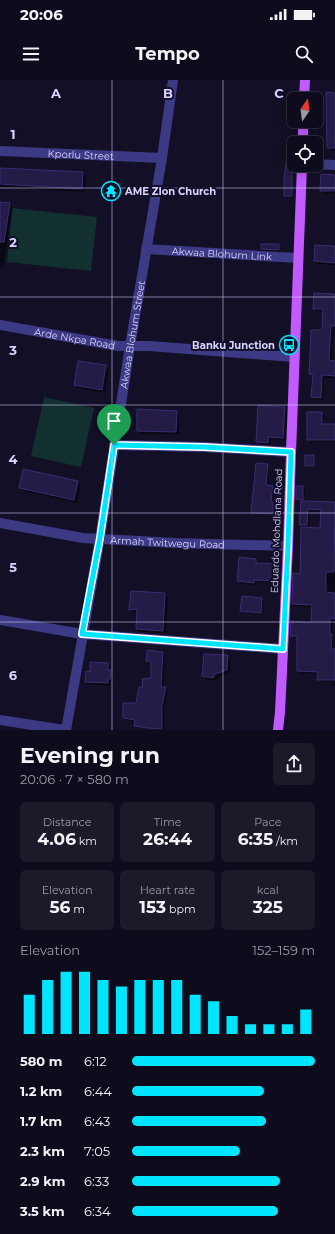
<!DOCTYPE html>
<meta charset="utf-8">
<style>
body{margin:0;font-family:Montserrat,sans-serif;background:#1c1929;color:#f1f3f6;height:100vh;display:flex;flex-direction:column;font-size:15px;white-space:nowrap}
*{box-sizing:border-box;margin:0}
p{font-size:13px;color:#9b9ba3}
.icon{flex:none;width:22px;height:22px;fill:none;stroke:currentColor;stroke-width:2;stroke-linecap:round;stroke-linejoin:round}
.map{position:relative;height:650px;overflow:hidden}
.details{display:flex;flex-direction:column;background:#0e0b1c;flex:1}
.details>*{flex:none}
.needle{width:26px;rotate:14deg}
.buttons{position:absolute;left:287px;top:12px;display:grid;gap:8px}
.buttons a{display:grid;place-items:center;width:36px;height:36px;border-radius:6px;background:#0e0b1c;box-shadow:0 2px 10px #0003,0 0 0 1px #2e2b3b;font-size:20px}
.pin{position:absolute;display:grid;place-items:center;width:34px;height:34px;color:#fff;margin:-41px -17px;border-radius:50% 50% 50% 0;rotate:-45deg;box-shadow:0 0 4px #0007}
.pin .icon{rotate:45deg}
.round{display:grid;place-items:center;flex:none;width:42px;height:42px;border-radius:6px;background:#1c1929}
.headline{display:flex;align-items:center;justify-content:space-between;height:68px;padding:0 20px}
h1{font-size:22px;font-weight:700;line-height:30px}
.stats{display:grid;grid-template-columns:repeat(3,1fr);gap:6px;height:68px;padding:4px 20px}
.stats div{display:grid;align-content:center;border-radius:6px;background:#1c1929;text-align:center}
.stats b{font-size:17px;font-weight:700}
.stats small{font-size:11px;font-weight:400}
.stats p{font-size:11px}
.chart{height:112px;padding:8px 20px}
.chart p{display:flex;justify-content:space-between}
.chart svg{width:100%;height:72px;margin-top:4px;stroke:#00e5ff;stroke-width:6}
ul{padding:0 20px;list-style:none;font-size:13px}
li{display:grid;grid-template-columns:64px 48px 1fr;align-items:center;height:30px}
li i{height:10px;border-radius:5px;background:#00e5ff}
.status{display:flex;justify-content:space-between;align-items:center;height:28px;padding:0 20px;background:#0e0b1c;direction:ltr}
.status svg{height:11px;fill:currentColor}
header{display:flex;justify-content:space-between;align-items:center;height:52px;padding:0 20px;background:#0e0b1c;font-size:18px;font-weight:700}
.map>svg:first-child{display:block}
.green{fill:#12302f}
.shadow{fill:#0007;fill-rule:evenodd}
.building{fill:#241b47;stroke:#3b2d73}
.lines{fill:none;stroke-linecap:round;stroke-linejoin:round}
.minor{stroke:#3d3a85;stroke-width:10}
.major{stroke:#c25bff;stroke-width:10}
.route-casing{stroke:#fff;stroke-width:8}
.route{stroke:#00e5ff;stroke-width:5}
.grid{fill:none;stroke:#d9d4ff;stroke-width:1;stroke-opacity:0.55}
.labels{text-anchor:middle;stroke-width:4;stroke-linejoin:round;paint-order:stroke}
.street-label{font-size:10px;fill:#d9d4ff;stroke:#130f26}
.poi-label{font-size:10px;font-weight:bold;fill:#d9d4ff;stroke:#130f26;text-anchor:start}
.grid-label{font-size:13px;text-anchor:middle;font-weight:bold;fill:#d9d4ff;stroke:#130f26;stroke-width:4;stroke-linejoin:round;paint-order:stroke}
</style>
<div class="status"><b>20:06</b><svg viewBox="0 0 49 12"><path d="M0 12V9h3v3zM5 12V6h3v6zM10 12V3h3v9zM15 12V0h3v12zM26 1h20v11H26zM47 4h2v5h-2z"/></svg></div>
<header><svg class="icon" aria-label="menu" viewBox="0 0 24 24"><path d="M4 6h16M4 12h16M4 18h16"/></svg>Tempo<svg class="icon" aria-label="search" viewBox="0 0 24 24"><circle cx="10" cy="10" r="6"/><path d="M15 15l6 6"/></svg></header>
<div class="map">
<svg width="335" height="650" viewBox="0 0 335 650">
<rect width="100%" height="100%" fill="#130f26"/>
<path class="green" d="M12 128 97 137 91 191 7 182Z
M44 317 94 328 81 387 31 376Z"/>
<path class="shadow" d="M335 14V71H332L328 67Z
M292 75 294 78V85H296L295 91 293 90V117H286L285 115Z
M0 89 82 93 86 97 85 112 0 107Z
M335 96V114L324 113 322 110Z
M0 123 10 124 13 127 3 188H0Z
M278 165 280 167V172L264 171 262 169Z
M335 167V185L318 184 315 181Z
M335 215V248H334L332 282H335V298H324L323 320H315L312 317 313 297 310 294 323 251 324 231H317L314 228Z
M79 282 106 286 109 289 105 313 78 308 75 305Z
M259 326 285 328 288 331 285 360 270 359V365L259 364 257 362Z
M176 332 179 335V354H141L138 351Z
M321 333 324 335V345H335V362H311L308 360Z
M313 376 315 378V387H308L306 385Z
M267 385 269 387 268 407H272L274 409 273 423 275 425 274 435 254 434 252 432Z
M78 402 81 406 77 423 24 411 20 407Z
M303 407 305 409 304 422 335 423V541H333L332 556 334 557 333 570H335V606H333L331 602H321L318 599 319 594 300 593 298 591V558H294L291 555 312 544 313 527 295 526 293 523 301 495 302 447 300 445 302 421H299L297 419ZM310 431 322 432 321 449H309Z
M256 480 259 482 258 484 277 485 279 488V503L257 502 256 505 240 503 238 500Z
M132 512 165 514 168 517 166 553 140 552 137 549 138 532 133 533 130 530Z
M262 519 263 521 262 534 243 532 241 531Z
M162 573 165 575 163 608H166L168 610 164 629V650L138 648 135 645 136 642 127 640 124 638 137 624 144 608 152 599V584H149L147 581Z
M227 576 230 579V593L218 597 216 601 206 599 203 596Z
M91 583 108 584 111 587V591L113 594V602H110V606L89 604 86 602 91 593Z"/>
<path class="building" d="M326 12 335 13V68H327Z
M287 74H292V76L294 77V90H292V116H284V101Z
M0 88 83 92 82 109 0 104Z
M321 94 335 95V111H320Z
M0 122 10 123 4 162H0Z
M261 164H279V170L261 169Z
M315 165 335 166V183L314 181Z
M314 213 335 214V246H331L329 280 335 281V296L322 295 321 318 311 317 313 295 309 294 311 250H322L323 229H313Z
M78 281 106 285 102 310 74 305Z
M258 325 285 327 283 358 268 357V363L256 362Z
M137 329 177 331 176 352 137 351Z
M307 332H322V344H335V360H307Z
M305 375H314V386H305Z
M256 383 268 384 266 405 273 406 271 422H273V434L251 433Z
M23 389 78 401 74 420 19 408Z
M296 406H303V420L296 419Z
M301 421 335 422 334 492H326V512L335 513V539L330 538V554H332L331 569H335V600H317L318 592 297 591V556H290L291 541 311 543 312 525 292 524 293 493 300 494 301 447 320 448 321 430 308 429 307 445H299Z
M239 477 256 479V483L277 484 276 501 254 500V503L237 501Z
M131 511 165 513 163 551 136 549 137 529 129 530Z
M242 516 262 518 261 533 240 531Z
M147 570 163 572 161 607H166L162 626V649L147 648 134 646 135 640 123 638V623H136L139 607H143L142 599 151 598V582L146 581Z
M204 574 228 575 227 590 215 594 213 598 202 596Z
M90 582 108 583V590H111L110 599H108V603L85 602 86 591 90 592Z"/>
<g class="lines">
<g class="minor">
<path id="s1" d="M0 71 162 78"/>
<path d="M316 84 335 85"/>
<path id="s2" d="M146 169 298 178"/>
<path id="s3" d="M0 245 118 266H149L294 277"/>
<path d="M114 365 204 367 291 372"/>
<path id="s4" d="M0 443 83 458 176 463 288 466"/>
<path d="M0 540 82 554 283 569"/>
<path d="M0 640 64 650"/>
<path id="s5" d="M66 650 100 458 130 266 162 78 173 0"/>
</g>
<path class="major" d="M304 19 305 0
M303 63V41
M278 650 280 632 288 466 291 372 302 85"/>
</g>
<g class="lines">
<g class="route-casing">
<path id="route" d="M114 365 204 367 291 372 288 466 283 569 82 554 100 458Z"/>
</g>
<use href="#route" class="route"/>
</g>
<path class="grid" d="M112 0V650M223 0V650M0 108H335M0 217H335M0 325H335M0 433H335M0 542H335"/>
<defs>
<g id="temple-ring" transform="scale(1)"><circle r="9.5" fill="#130f26" stroke="#00e5ff" stroke-width="1.5"/><path d="M0-6L5-2H3V0L6.5 2.5H4V6H1.5V3h-3V6H-4V2.5H-6.5L-3 0V-2H-5Z" fill="#00e5ff"/></g>
<g id="bus-ring" transform="scale(1)"><circle r="9.5" fill="#130f26" stroke="#00e5ff" stroke-width="1.5"/><path d="M-5-6H5V4H4V6H2V4H-2V6H-4V4H-5ZM-3.5-4V0h7V-4ZM-3.5 1.2v1.5H-2V1.2ZM2 1.2v1.5H3.5V1.2Z" fill="#00e5ff"/></g>
</defs>
<g fill-rule="evenodd">
<use href="#temple-ring" x="111" y="111"/>
<use href="#bus-ring" x="289" y="265"/>
</g>
<g class="labels">
<g class="street-label">
<text dy="4" stroke="none"><textPath href="#s1" startOffset="81">Kporlu Street</textPath></text>
<text dy="4" stroke="none"><textPath href="#s2" startOffset="76">Akwaa Blohum Link</textPath></text>
<text dy="4" stroke="none"><textPath href="#s5" startOffset="401">Akwaa Blohum Street</textPath></text>
<text dy="4" stroke="none"><textPath href="#s3" startOffset="76">Arde Nkpa Road</textPath></text>
<text transform="translate(276 451) rotate(-88)" y="4">Eduardo Mohdlana Road</text>
<text dy="4" stroke="none"><textPath href="#s4" startOffset="169">Armah Twitwegu Road</textPath></text>
</g>
<g class="poi-label">
<text x="125" y="115">AME ZIon Church</text>
<text x="275" y="269" text-anchor="end">Banku Junction</text>
</g>
</g>
<g class="grid-label">
<text x="56" y="18">A</text>
<text x="168" y="18">B</text>
<text x="279" y="18">C</text>
<text x="13" y="59">1</text>
<text x="13" y="167">2</text>
<text x="13" y="275">3</text>
<text x="13" y="384">4</text>
<text x="13" y="492">5</text>
<text x="13" y="600">6</text>
</g>
</svg>
<div class="buttons">
<a><svg class="needle" viewBox="-14 -14 28 28"><path d="M0-13l5 13h-10z" fill="#e53935"/><path d="M0 13l5-13h-10z" fill="#9b9ba3"/></svg></a>
<a><svg class="icon" aria-label="locate" viewBox="0 0 24 24"><circle cx="12" cy="12" r="6"/><path d="M12 2v4M12 18v4M2 12h4M18 12h4"/></svg></a>
</div>
<div class="pin" style="left:114px;top:365px;background:#1e9e55"><svg class="icon" aria-label="arrive" viewBox="0 0 24 24"><path d="M6 21V4h12l-3 4 3 4H6"/></svg></div>
</div>
<section class="details">
<div class="headline"><div><h1>Evening run</h1><p>20:06 · 7 × 580 m</p></div><a class="round"><svg class="icon" aria-label="share" viewBox="0 0 24 24"><path d="M12 15V3M7 8l5-5 5 5M5 13v7h14v-7"/></svg></a></div>
<div class="stats">
<div><p>Distance</p><b>4.06<small> km</small></b></div>
<div><p>Time</p><b>26:44</b></div>
<div><p>Pace</p><b>6:35<small> /km</small></b></div>
</div>
<div class="stats">
<div><p>Elevation</p><b>56<small> m</small></b></div>
<div><p>Heart rate</p><b>153<small> bpm</small></b></div>
<div><p>kcal</p><b>325</b></div>
</div>
<div class="chart"><p><span>Elevation</span>152–159 m</p>
<svg viewBox="0 0 160 44" preserveAspectRatio="none"><path d="M5 44V20M15 44V11M25 44V6M35 44V6M45 44V11M55 44V15M65 44V11M75 44V11M85 44V11M95 44V20M105 44V24M115 44V33M125 44V38M135 44V38M145 44V38M155 44V29"/></svg>
</div>
<ul>
<li><b>580 m</b>6:12<i style="width:100%"></i></li>
<li><b>1.2 km</b>6:44<i style="width:72%"></i></li>
<li><b>1.7 km</b>6:43<i style="width:73%"></i></li>
<li><b>2.3 km</b>7:05<i style="width:59%"></i></li>
<li><b>2.9 km</b>6:33<i style="width:81%"></i></li>
<li><b>3.5 km</b>6:34<i style="width:80%"></i></li>
</ul>
</section>
